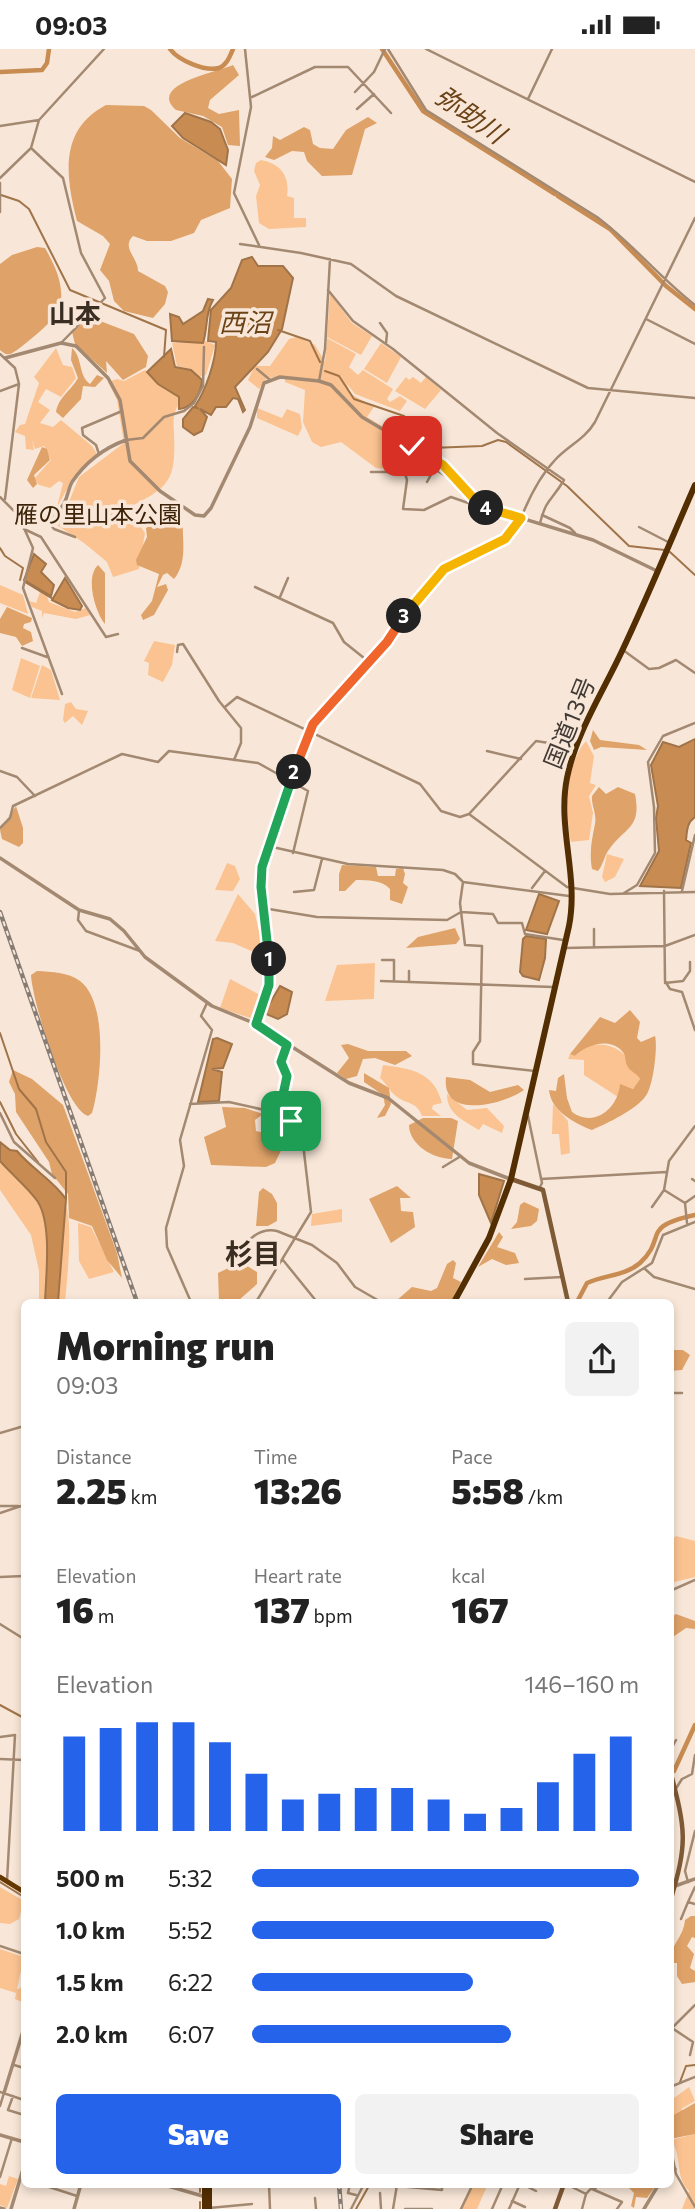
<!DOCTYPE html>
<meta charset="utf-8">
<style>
body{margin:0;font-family:Commissioner,"Noto Sans JP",sans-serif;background:#f2f2f2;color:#222;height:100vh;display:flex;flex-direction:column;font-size:26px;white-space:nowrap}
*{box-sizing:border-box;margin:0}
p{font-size:23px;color:#767676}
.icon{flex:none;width:38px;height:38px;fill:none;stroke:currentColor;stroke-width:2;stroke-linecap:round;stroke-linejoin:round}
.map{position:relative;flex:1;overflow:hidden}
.details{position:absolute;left:21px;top:1250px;width:653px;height:889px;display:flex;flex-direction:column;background:#fff;border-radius:10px;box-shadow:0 4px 10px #0003}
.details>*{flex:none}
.pin{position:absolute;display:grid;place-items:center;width:60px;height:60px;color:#fff;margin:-30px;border-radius:14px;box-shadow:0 4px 10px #0006}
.km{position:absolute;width:35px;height:35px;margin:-18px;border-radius:50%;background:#222;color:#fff;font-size:19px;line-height:35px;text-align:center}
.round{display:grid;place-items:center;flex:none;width:74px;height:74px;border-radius:10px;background:#f2f2f2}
.head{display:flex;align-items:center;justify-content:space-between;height:119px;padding:0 35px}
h1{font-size:38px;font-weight:800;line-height:52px}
.stats{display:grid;grid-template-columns:repeat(3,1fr);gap:10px;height:119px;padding:7px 35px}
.stats div{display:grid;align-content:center}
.stats b{font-size:35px;font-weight:800}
.stats small{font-size:19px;font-weight:400}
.stats p{font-size:19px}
.chart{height:196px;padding:14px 35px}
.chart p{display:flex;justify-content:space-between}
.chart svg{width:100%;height:126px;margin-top:7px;stroke:#2563eb;stroke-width:6}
.button{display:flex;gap:14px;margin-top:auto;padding:14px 35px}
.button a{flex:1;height:80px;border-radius:10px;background:#2563eb;color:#fff;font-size:28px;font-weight:800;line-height:80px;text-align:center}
.button a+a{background:#f2f2f2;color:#222}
ul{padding:0 35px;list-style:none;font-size:23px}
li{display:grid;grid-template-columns:112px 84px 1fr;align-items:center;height:52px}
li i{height:18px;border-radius:9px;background:#2563eb}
.status{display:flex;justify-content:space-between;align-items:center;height:49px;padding:0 35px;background:#fff;direction:ltr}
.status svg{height:19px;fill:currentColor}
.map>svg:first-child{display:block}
.green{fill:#fbc391}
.forest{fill:#dfa268}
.water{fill:#c88c52;stroke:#a07349;stroke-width:2}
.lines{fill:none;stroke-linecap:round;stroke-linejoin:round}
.stream{stroke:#a07349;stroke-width:2}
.river{stroke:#c88c52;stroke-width:4.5}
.minor{stroke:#a38971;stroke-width:2.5}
.tertiary{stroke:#a38971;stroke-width:3.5}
.secondary{stroke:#7f5a36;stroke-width:4.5}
.primary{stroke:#653800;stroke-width:5}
.trunk{stroke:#532e02;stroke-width:6}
.rail-casing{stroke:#877c74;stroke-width:4.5}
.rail{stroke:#f8e7d8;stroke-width:2;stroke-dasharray:5;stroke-linecap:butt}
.split-1-casing{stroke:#fff;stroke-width:14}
.split-2-casing{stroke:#fff;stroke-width:14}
.split-3-casing{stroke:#fff;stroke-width:14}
.split-4-casing{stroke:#fff;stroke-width:14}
.split-5-casing{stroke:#fff;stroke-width:14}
.split-1{stroke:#22a559;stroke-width:9}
.split-2{stroke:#22a559;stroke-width:9}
.split-3{stroke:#f0652b;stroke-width:9}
.split-4{stroke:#f5b400;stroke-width:9}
.split-5{stroke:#f5b400;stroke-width:9}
.labels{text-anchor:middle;stroke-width:7;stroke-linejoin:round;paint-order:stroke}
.park-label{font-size:24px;fill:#3c2309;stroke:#f8e7d8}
.street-label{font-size:24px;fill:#413a35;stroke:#f8e7d8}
.water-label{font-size:26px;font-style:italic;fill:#6c4317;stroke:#f8e7d8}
.neighbourhood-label{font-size:26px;font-weight:bold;fill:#3a2d22;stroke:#f8e7d8}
.quarter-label{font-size:28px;font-weight:bold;fill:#3a2d22;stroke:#f8e7d8}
</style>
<div class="status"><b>09:03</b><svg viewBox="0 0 49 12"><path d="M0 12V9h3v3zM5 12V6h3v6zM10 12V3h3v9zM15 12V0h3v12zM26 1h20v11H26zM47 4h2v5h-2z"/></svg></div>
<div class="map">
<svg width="695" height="2160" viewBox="0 0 695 2160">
<rect width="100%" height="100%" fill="#f8e7d8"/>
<path class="green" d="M261 111C281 115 290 127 287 147L294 149V169H306V178L269 180 259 174 256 147 260 136 254 122 256 114Z
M330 245 352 274 372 287 361 306 327 288Z
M297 288 315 296 325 313 327 289 356 305 349 318 358 326 363 321 393 340 387 350 390 353 400 347 407 352 400 362 355 345 347 335 351 345 374 358 367 368 411 395 394 421 376 419 341 393 321 398 312 393 303 373 305 341 285 333V327L267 329 259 340 248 331 255 317H270L289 290Z
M205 292 215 296 206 326 199 328 191 320 177 317 172 294Z
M381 294 401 308 387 334 364 320Z
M56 299 63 316 72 318 76 329 61 348 46 340 38 353 50 361 40 374 53 378 61 371 92 397 97 405 74 428 57 458 63 434 59 432 50 439 39 436 34 430 51 411 44 397 35 400 32 391 34 401 26 400 25 387 15 383 20 376 25 375 39 334 34 328Z
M145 321 158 335 179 348 180 353C173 364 173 371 174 384 176 432 170 438 128 459L145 484 139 520 113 528 107 513 84 494 43 467 65 463 79 428 124 394 117 351 108 333 117 330 124 332Z
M406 328 409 331 413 328 421 334 426 328 441 341 425 360 395 342Z
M257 359 282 369 287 360 300 365 302 379 298 387 257 369Z
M0 536 23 546 28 565 0 554Z
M40 543 47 547 49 553 75 563 86 559 90 566 76 570 44 564 42 569V562L32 558 29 552 36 554Z
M154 592 175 596 172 616 163 633 148 626 149 614 144 612Z
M21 609 40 617 30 649 12 641Z
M42 616 51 621 60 651 31 649Z
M71 653 76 660 88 662 82 676 73 667 65 674 63 671 65 655Z
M586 692 594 707 590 734 596 736 589 747 593 764 589 791 571 793C565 765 565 715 586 692Z
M607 805 624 810 615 828 605 833 602 828Z
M227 814 235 817 240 830 233 842 215 841Z
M238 845 255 865 265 908 233 894 215 892Z
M375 914 374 950 325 952 337 916Z
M230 930 260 946 253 970 220 959Z
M589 996C617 993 628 1005 640 1030L633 1040 628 1038 618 1048 584 1026V1011L568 1010 570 1005 575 1007Z
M383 1016C412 1020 434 1023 442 1054L433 1056 432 1060 441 1067H422C417 1052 405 1055 396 1047 390 1043 386 1034 380 1029Z
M447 1045 467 1061 487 1059 504 1077 502 1084 483 1075 479 1081C463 1071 447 1065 447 1045Z
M553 1055 568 1072 570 1104 561 1106 559 1085H552Z
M0 1112C11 1127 28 1138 38 1154 52 1176 46 1227 45 1253H39V1222L31 1186 0 1141Z
M66 1157C73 1173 67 1233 65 1253H58Z
M342 1160V1173L311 1177 312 1165Z
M78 1174 91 1178 114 1223 89 1230 79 1212Z
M676 1487 695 1492V1528L670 1534V1493Z
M0 1838 24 1852 19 1870 10 1875 0 1874Z
M0 1900 24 1908 17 1940 24 1938V1954L15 1950 16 1944 0 1939Z
M689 2038 695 2052 681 2060 686 2065 670 2084V2052Z
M695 2085V2160H682L689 2142C674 2126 683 2108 671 2091Z
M9 2127 18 2130 7 2159 0 2156V2135L6 2137Z
M473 2135H488L477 2160H461Z"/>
<path class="forest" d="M233 16 239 26 210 51 208 59 219 65 239 61 240 97 228 96 222 78 203 67 176 61C146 35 222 22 233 16Z
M106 56 144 57 151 61 180 89 218 112 232 130 230 159 201 171 194 184 171 192H147L133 187C121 199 138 208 138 222L165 237 168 243 165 255 153 269 124 262 114 252 109 232 100 221 110 195 103 187 77 172C66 129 58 81 106 56Z
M368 68 377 74 365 80 352 126 322 127 307 112 304 103 292 102 274 111 265 108 272 99 273 87 280 91 304 78 310 81 313 95 320 99 333 100 346 81Z
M37 198 45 199C56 218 66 240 59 262 58 268 16 304 10 305 5 306 4 304 0 301V215L12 206Z
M95 270 134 285 148 307 146 318 123 331 106 312 107 324 75 295 72 283 87 271Z
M72 299C83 309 78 326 90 335L97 326 104 329 95 338 83 337 81 350 63 369 56 363C59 347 71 342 78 329L71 311Z
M42 398 47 400 50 411 34 426 37 435 33 439 27 431Z
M170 453 183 466C181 487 189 512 174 530L167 524 163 526 157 538 166 535 168 541 154 566 143 571 141 566 152 552 159 525 137 516 136 511 147 488 146 479 171 465Z
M98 516 105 524V575C95 563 85 528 98 516Z
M7 558 32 569 31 573 24 575 23 579 31 583 33 592 22 597 16 588 0 584V570Z
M593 681 600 691 639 696 647 701 601 698 594 701 590 692Z
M599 738 606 745 618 738 635 745C642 780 624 778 608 802 604 808 603 816 598 822L592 820C589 803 592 790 595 775 597 765 591 756 592 747Z
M16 757 23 779V794L19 798 2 790 0 781Z
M342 816 376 818 378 827H395L396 820 403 819 405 825 403 834 408 838 402 855 390 851V840C382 831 368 831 356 831L345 842H339V825Z
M455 879 460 890 456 895 406 899 418 888Z
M37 922C52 923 68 923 80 932 109 954 101 1034 92 1064L88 1067C65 1060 32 951 31 926Z
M630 961 640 973 637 989 641 993 655 987C658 998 653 1040 645 1048 635 1061 608 1074 592 1081 574 1074 551 1062 549 1041L556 1042 558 1029 564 1025 567 1049 572 1063C594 1079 618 1060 620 1035L633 1040 640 1030C637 1024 631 1023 628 1018 624 1012 627 1007 622 1002 609 988 586 996 575 1007L570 1005 600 968 615 974Z
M348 995 368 1002H406L412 1007 395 1016 375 1009 363 1010 357 1027 346 1030 337 1024 349 1009 341 996Z
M13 1021 32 1030 63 1056 117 1204 122 1229 107 1211 92 1177 69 1169 68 1145 52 1125 49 1113 16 1063 15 1045 9 1033Z
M364 1024 389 1039 391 1055 385 1067 377 1069 385 1056 383 1046 364 1033Z
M446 1028 470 1031 490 1043 518 1036 524 1041C505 1055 441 1072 446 1028Z
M222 1058 245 1059 263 1065 255 1071 256 1082 283 1088 284 1095 275 1114 266 1118 211 1116 204 1088 226 1078Z
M423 1069H451L458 1072 452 1110C434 1110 409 1096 409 1076Z
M397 1137 411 1149H400L401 1162 413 1163 415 1178 391 1194 369 1150Z
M263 1139 272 1145 277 1154V1172L268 1177H256L259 1143Z
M524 1153 539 1160 537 1172 531 1177 511 1180 517 1173 520 1156Z
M499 1183 503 1188 497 1198 515 1204 519 1214 506 1216 492 1210 478 1218Z
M453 1211 456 1214 453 1229 461 1233 451 1253 396 1252 412 1238 431 1242 437 1239 447 1215Z
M241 1213 257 1223V1235L239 1251 219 1252 218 1224Z
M670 1301H683L690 1306 682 1321 670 1322Z
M676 1565 695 1572V1580L686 1579 670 1590V1569Z
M691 1867H695V1889L692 1888 687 1897 694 1905 690 1919 695 1922V1933L682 1935 677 1927V1914H670C670 1895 683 1890 685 1871Z
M695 2054V2085L670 2090 672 2067Z
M625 2135H657L647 2149 636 2148 634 2159 631 2157 634 2144Z"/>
<path class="water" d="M185 64 211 73 220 80 228 101 226 116 183 89 172 77Z
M252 208 258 217H283L293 229 282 280 268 303 235 338 245 361 243 363 238 350 233 349 226 358H216L211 366 200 360 207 368 202 382 194 386 183 378V370L193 358 197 359 195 357C206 341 216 311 216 293L208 292 211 261 231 239 242 211Z
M208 250 213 251C205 264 208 279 203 294L172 292 170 265 179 268 183 275 203 262Z
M171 300 175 318 191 321 202 331C201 344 193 359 179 360V348L158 335 147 323Z
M34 505 46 515 41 523 54 536 51 547 24 531Z
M65 529 82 557 80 561 68 559 52 551Z
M695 690V768C687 773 687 782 686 791L691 794 681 839 640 837 659 802 656 769 658 757 651 716 663 693 679 698Z
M539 845 559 852 547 885 526 881Z
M526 887 546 890 545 909 539 931 523 927 520 923 523 890Z
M280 937 292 943 287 965 278 970 264 964Z
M217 989 232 995 223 1019 212 1020 222 1023 219 1052 198 1053 213 990Z
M0 1093 10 1101 17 1102C32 1120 53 1131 66 1150L58 1253H45C46 1226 52 1176 38 1153 28 1138 12 1126 0 1112Z
M479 1125 504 1132 491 1174 479 1146Z"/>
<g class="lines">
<path class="stream" d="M1 146 19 152 29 160 70 241 166 281 164 308
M278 281 310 292 320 313
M325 322 339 327 354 350 404 367 431 399 482 397 498 391 506 393 567 437 629 497 665 501
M0 499 5 507 23 519 20 531
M670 503 695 526
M25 533 53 550
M0 984 19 1040 36 1060 46 1093 66 1123V1150
M0 1053 16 1085 38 1113
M0 1656 24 1669
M0 1833 24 1848
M680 2033 686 2017 695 2016
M200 2143V2135
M200 2153V2160
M356 2160 370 2135"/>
<path class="river" d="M170 0C178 11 205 23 219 19 227 16 230 7 233 0
M382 0 423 62 555 145
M0 23 42 21 47 14 49 0
M558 147 610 180 666 237 695 260
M536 1253H537
M577 1253 587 1234C604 1226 625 1227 640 1214 668 1188 639 1178 695 1166
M674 1722 695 1676"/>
<path class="minor" d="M245 0 251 58 234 144 259 196
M388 0 426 61 597 168C632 194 660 229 695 256
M426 0 695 133
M355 43 374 23 385 0
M252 48 315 18H348L391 64
M528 50 552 0
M357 60 374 45
M39 71 31 99 63 129 81 204 105 249 62 293
M0 77 39 71 104 0
M0 129 31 99
M0 134V163
M240 195 301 204 351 215 396 247 588 339 695 349
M328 241 353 272 393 300 497 384 564 431C551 453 547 448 540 474
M646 270 695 295
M380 274 387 284 386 295
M0 305 15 319 19 335 5 450
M257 320 269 330
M319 332 325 300 330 210
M0 342 19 335
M126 391 143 389 164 368 184 362 194 354 203 337 204 298
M409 401C423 416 441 422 457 435L459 432
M99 405 96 396 83 386 82 379 122 362
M401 412 407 431 403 460 424 461 451 448 474 456 479 454
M371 423H392L408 402
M427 433 438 413
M0 448 18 466 33 499 23 539 62 645
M40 464 54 480 75 488
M542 466 570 479 575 484
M521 469C529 449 540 427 555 411 568 397 585 390 595 373L695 169
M639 478 670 494
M24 480 41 488 106 588 118 585
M255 538 333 574 344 593 369 613
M280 548 288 529
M22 599 47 608
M623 601 649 620 659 619 676 611 695 624
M177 603 178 596 183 595 219 652 241 679V694L234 711
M225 658 237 648 420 735 441 762 460 768 469 765 536 692 575 698
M487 702 521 710
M0 722 17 728 35 747
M469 765 567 838 610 845 695 843
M0 779 10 769 13 757 122 705 158 713 169 702 258 714 308 742 293 804
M268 797 348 815 443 821 455 825 463 833 569 847
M463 833 460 854 465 896 482 897 480 992 473 1003V1015L535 1022
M532 839 545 822
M664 842 665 932 670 940 682 943 695 981
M682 842 695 786
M294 843 314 841 322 810
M624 844 637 836 655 804 654 758 648 713 663 687 695 674
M263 859 317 868 447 871 461 863 493 865 498 874H522L525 885 563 891
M79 862 78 871 86 882 140 902
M594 880V897
M564 899 665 897 695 886
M382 911H394V931
M381 932 553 938
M409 932V922
M665 934 683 932 690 922V913
M190 1055 229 1053 278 1064 288 1069 302 1086 311 1163 256 1253
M0 1064 14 1093 55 1129
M279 1065 287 1027 281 1013 287 996
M528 1067 542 1134 540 1138
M443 1118 461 1107
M541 1130 666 1123
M692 1130 695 1132
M685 1154 695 1147
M652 1158 664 1141
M687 1174 685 1154 664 1141 669 1112 695 1077
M236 1208C244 1194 258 1178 277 1182L312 1196 337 1214 355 1238 381 1253
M283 1211 317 1253
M645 1220 654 1228 695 1240
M525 1230 562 1228
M191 1253 167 1198 166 1179 184 1117 180 1091 212 981 201 967 207 954
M235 1253H249
M607 1253 622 1233 652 1214 663 1186 695 1173
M670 1344H682
M0 1384 24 1377
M0 1457H18
M0 1464 24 1456
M0 1528 24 1527
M670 1542 695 1531
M0 1575 24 1590
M0 1688 15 1686 7 1832
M670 1702 676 1691
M0 1710 24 1711
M675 1741 682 1730 692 1725 695 1706
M688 1833 685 1822 695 1782
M695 1838 688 1853 695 1855
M681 1870 688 1853
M0 1897 24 1905
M672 1979 693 1993 690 2006
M670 1981 695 1956
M14 2016 24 2019
M670 2038 695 2028
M0 2043 24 2051
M13 2047 8 2061 24 2066
M0 2057 4 2044
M670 2096 676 2125 695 2158
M0 2128 12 2089
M40 2135 77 2147
M269 2135 270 2160
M350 2135 348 2144 356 2146
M522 2135 536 2142
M566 2135 586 2145
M397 2137 442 2141V2135
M592 2140 622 2153 617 2160
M594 2141 599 2135
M380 2144 381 2160
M315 2149 316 2160
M512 2152 525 2158
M209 2159 252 2155
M351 2160 364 2135
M393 2160 397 2136
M405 2160H432
M461 2160 473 2135
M492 2160 503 2135
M509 2160 520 2135
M582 2160 586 2145 595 2135"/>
<path class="tertiary" d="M5 309 61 294 76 297 108 329 120 351 130 412 160 442 195 466 204 467 211 459 250 378 264 334 280 328 319 332 331 336 362 368 443 416 485 458 593 491 657 522
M18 466 61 459C68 451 67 442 72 433 85 414 104 399 126 391
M0 809 79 861 110 870 124 882 145 908 212 957 256 975 349 1034 388 1049 469 1114 510 1130
M256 975 270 923 261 838 262 818 302 697 313 675 387 593 444 520 505 490 521 469
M675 1837 695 1830
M4 2044 24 1979
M0 2086 24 2093
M670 2122 675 2120
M161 2135 206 2148
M0 2159 4 2160
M11 2160 24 2117
M74 2160 81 2135
M644 2160 659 2135"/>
<path class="secondary" d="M511 1130 543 1141 568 1253
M670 1721C686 1782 688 1793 670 1853
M555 2160 564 2135"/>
<path class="primary" d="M0 1828 24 1843"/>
<path class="trunk" d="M454 1253 489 1189 511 1130 569 877C579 827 557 779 567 729 576 684 603 643 622 602 648 547 671 491 695 436
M205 2135V2160
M209 2135V2160"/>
<g class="rail-casing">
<path id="rail" d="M0 863 137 1253
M339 2135 341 2160"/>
</g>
<use href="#rail" class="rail"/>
</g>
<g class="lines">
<g class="split-1-casing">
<path id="split-1" d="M269 910V936L256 975 287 996 281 1013 287 1027 279 1065 291 1072"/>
</g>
<g class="split-2-casing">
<path id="split-2" d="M269 910 261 838 262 818 294 723"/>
</g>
<g class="split-3-casing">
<path id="split-3" d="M294 723 313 675 387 593 404 567"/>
</g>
<g class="split-4-casing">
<path id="split-4" d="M404 567 444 520 505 490 521 469 486 459"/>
</g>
<g class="split-5-casing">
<path id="split-5" d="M412 397 443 416 477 453 486 459"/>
</g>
<use href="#split-1" class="split-1"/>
<use href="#split-2" class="split-2"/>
<use href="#split-3" class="split-3"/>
<use href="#split-4" class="split-4"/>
<use href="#split-5" class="split-5"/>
</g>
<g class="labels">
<g class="park-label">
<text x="98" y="474">雁の里山本公園</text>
</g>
<g class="street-label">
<text transform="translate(570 674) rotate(-68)" y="8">国道13号</text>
</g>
<g class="water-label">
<text transform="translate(470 66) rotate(35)" y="9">弥助川</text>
<text x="245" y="283">西沼</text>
</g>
<g class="neighbourhood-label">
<text x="75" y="274">山本</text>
</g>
<g class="quarter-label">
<text x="253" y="1215">杉目</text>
</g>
</g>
</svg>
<div class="pin" style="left:291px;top:1072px;background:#1e9e55"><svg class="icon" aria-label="arrive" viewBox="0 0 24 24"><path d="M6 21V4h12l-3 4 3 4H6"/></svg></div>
<div class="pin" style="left:412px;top:397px;background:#d93025"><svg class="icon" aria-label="check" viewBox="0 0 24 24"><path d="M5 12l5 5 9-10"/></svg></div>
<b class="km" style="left:269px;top:910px">1</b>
<b class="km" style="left:294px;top:723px">2</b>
<b class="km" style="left:404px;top:567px">3</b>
<b class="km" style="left:486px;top:459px">4</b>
<section class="details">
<div class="head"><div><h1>Morning run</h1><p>09:03</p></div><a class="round"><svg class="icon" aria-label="share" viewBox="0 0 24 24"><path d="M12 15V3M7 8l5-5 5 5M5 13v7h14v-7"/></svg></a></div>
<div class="stats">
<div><p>Distance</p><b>2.25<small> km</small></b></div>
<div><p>Time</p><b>13:26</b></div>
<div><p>Pace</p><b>5:58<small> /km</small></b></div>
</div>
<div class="stats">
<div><p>Elevation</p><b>16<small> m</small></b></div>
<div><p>Heart rate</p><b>137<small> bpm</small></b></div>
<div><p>kcal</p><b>167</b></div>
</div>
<div class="chart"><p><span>Elevation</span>146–160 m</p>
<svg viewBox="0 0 160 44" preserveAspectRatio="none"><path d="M5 44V11M15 44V8M25 44V6M35 44V6M45 44V13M55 44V24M65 44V33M75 44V31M85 44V29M95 44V29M105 44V33M115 44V38M125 44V36M135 44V27M145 44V17M155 44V11"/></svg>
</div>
<ul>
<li><b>500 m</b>5:32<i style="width:100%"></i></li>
<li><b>1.0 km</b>5:52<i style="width:78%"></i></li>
<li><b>1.5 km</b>6:22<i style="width:57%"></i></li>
<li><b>2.0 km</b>6:07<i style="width:67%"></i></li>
</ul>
<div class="button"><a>Save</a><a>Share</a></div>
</section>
</div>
